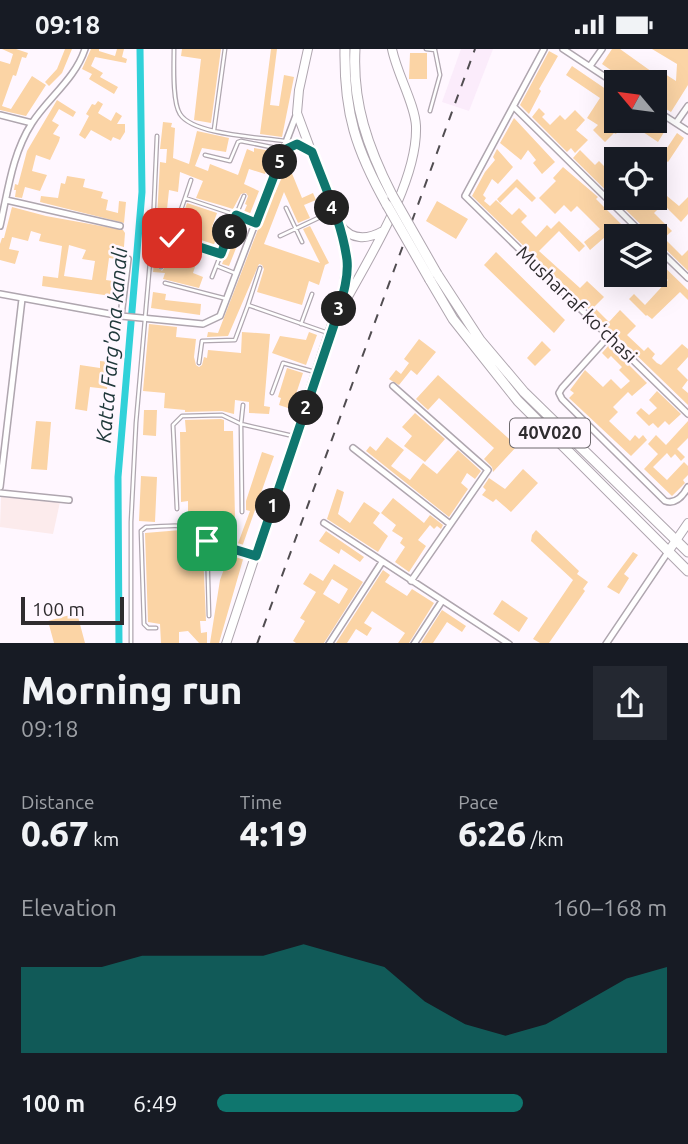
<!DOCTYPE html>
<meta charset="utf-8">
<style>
body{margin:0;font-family:Ubuntu,sans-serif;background:#242831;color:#f1f3f6;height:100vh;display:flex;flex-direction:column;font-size:26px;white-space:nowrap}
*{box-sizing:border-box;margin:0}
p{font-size:23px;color:#9ea1a6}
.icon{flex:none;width:38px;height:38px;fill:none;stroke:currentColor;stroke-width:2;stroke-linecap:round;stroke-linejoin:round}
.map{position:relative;height:594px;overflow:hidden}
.details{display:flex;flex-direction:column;background:#171b24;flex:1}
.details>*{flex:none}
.needle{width:46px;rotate:299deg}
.buttons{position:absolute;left:604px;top:21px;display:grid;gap:14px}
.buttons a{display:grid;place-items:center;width:63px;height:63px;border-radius:0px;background:#171b24;box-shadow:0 7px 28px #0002;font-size:35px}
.scale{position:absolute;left:21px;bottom:18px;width:103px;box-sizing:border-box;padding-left:7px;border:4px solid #2f2c2f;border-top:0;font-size:19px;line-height:24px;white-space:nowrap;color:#2f2c2f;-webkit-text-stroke:5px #fff7ff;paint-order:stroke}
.pin{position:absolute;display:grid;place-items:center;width:60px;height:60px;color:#fff;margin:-30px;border-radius:14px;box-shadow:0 4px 10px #0006}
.km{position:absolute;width:35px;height:35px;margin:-18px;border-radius:50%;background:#222;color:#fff;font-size:19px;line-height:35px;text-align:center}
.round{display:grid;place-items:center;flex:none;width:74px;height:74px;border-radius:0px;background:#242831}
.overview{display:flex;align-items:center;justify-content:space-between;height:119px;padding:0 21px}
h1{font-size:38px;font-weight:800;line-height:52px}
.figures{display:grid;grid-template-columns:repeat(3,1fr);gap:10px;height:119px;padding:7px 21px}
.figures div{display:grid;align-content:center}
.figures b{font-size:35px;font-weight:800}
.figures small{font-size:19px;font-weight:400}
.figures p{font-size:19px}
.chart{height:196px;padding:14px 21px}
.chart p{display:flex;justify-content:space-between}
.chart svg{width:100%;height:126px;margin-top:7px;fill:#0f766e;opacity:.7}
ul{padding:0 21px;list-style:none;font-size:23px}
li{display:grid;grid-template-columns:112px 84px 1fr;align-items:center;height:52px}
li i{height:18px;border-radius:9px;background:#0f766e}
.status{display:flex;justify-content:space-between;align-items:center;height:49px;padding:0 35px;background:#171b24;direction:ltr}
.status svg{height:19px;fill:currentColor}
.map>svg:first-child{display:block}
.built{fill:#fbecfb}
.education{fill:#fcebec}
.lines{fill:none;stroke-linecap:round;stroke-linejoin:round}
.canal{stroke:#31d1d9;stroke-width:7}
.building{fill:#fbd4a5;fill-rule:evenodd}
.service-casing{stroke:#afa6af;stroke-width:5}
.minor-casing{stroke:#afa6af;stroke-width:8}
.secondary-casing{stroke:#afa6af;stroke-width:10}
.primary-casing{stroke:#afa6af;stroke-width:11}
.service{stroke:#fff;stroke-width:2.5}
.minor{stroke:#fff;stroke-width:5}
.secondary{stroke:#fff;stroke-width:8}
.primary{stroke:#fff;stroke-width:9}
.rail{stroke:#514d51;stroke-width:2;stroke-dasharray:9 9;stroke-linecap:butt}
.primary-bridge-casing{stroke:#afa6af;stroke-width:11;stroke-linecap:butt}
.primary-bridge{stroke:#fff;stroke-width:9}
.route-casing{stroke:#fff;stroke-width:14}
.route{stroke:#0f766e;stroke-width:9}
.labels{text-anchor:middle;stroke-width:5;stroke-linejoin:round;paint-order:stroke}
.shield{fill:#fff7ff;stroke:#6d696d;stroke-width:2}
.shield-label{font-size:18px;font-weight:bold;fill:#2f2c2f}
.street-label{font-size:19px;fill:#2f2c2f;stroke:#fff7ff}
.water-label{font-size:21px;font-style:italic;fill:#20393b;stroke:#fff7ff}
</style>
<div class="status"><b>09:18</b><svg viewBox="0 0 49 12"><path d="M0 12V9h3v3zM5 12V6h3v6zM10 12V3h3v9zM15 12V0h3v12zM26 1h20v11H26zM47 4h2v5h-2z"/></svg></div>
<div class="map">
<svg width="688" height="595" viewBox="0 0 688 595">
<rect width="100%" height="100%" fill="#fff7ff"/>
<path class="built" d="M461 0H493L469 62 442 53Z"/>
<path class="education" d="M1 448 60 453 53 485 0 478Z"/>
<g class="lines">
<path class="canal" d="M119 595 118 428 142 143 140 0"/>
</g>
<path class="building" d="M2 0H16L28 4 26 9 22 8 16 27 13 26 2 57 11 60 32 27 46 36 26 67 0 61V12L10 15 13 5Z
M65 0H72L62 24 49 37 45 33 57 20Z
M91 0H99V2L115 7 117 0H124L122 8 127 10 126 14 95 8 91 17 103 24 100 28 118 38 114 45 89 30 92 25 82 20Z
M182 0H221L211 74 194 71 201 10 181 7Z
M271 0H277L270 56 279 57 284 26 294 28 282 88 260 85Z
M612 0H620L662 30 665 25 676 32 677 15 652 0H688V36L671 63 654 53V46L658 48 665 37 660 33H628L602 15Z
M549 2 558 7 539 40 541 42 529 65 520 56Z
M410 4H427V30H409Z
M572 17 616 47V72H624L616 85 614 84 605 93 593 81 598 76 587 69 600 49 566 26Z
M57 51 76 63 73 68 59 60 52 72 59 76 53 85 60 88 59 92 50 111 36 106 32 122 47 126 40 142 25 138 22 149 15 148 16 141H14L15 135 18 136 27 102Z
M98 52 103 55 98 64 111 72 116 63 122 67 117 75H125V83L120 91 113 88 111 92 91 81 85 90 79 86 89 67 86 65 92 55 95 56Z
M539 59 545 65 542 68 550 76 560 66 565 71 575 61 585 71 576 81 588 91 575 104 571 99 567 103 532 68Z
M514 69 555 113 542 125 533 114 536 111 528 101 521 111 500 94Z
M643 72H654L666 80 658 93 643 83 648 75Z
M163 73 172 74 171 78 175 79 173 109 189 115 197 82 229 89 226 103 202 99 195 117 208 122 210 115 238 126 247 100 254 103V99L277 103 272 114 269 113 265 125 249 120 244 135 259 142 249 167 243 165 247 156 245 155 248 147 246 144 241 145 233 160 220 156 196 149 203 132 180 123 178 143 169 141 164 189 156 188 160 113 166 114 167 100H160Z
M677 84 684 89 668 113 661 108Z
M497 100 513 118 498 135 492 130 483 146 486 149 484 152 490 157 496 151 512 166 519 159 527 167 521 173 536 188 547 176 551 180 559 172 585 197 579 203 559 182 539 202 580 239 587 232 604 248 594 258 609 273 620 261 636 277 627 286 644 302 648 298 655 305 652 309 657 314 661 316 682 295 688 300V308L677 320 688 331 682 339 688 344V356L472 147 485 123 495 111 493 108Z
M580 101 595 116 599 112 604 117 619 101 624 105 616 110 604 126 612 133 616 129V149H626L630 152 633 149H654L661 142 679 157 688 148V165L681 173 663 155 654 164 672 182 664 189 682 207 688 201V222L573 109Z
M563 118 598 148 596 150 633 187H618L612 182 590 201 584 193 600 180 577 157 571 163 564 156 555 165 539 149 556 132 553 129Z
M291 122 302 149 313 144 316 151 304 156 310 169 298 174 284 143 264 195 320 214 303 180 310 177 329 214 325 216 319 236 309 232 302 256 257 243 264 220 262 216 259 215 228 287 207 288 208 283 218 284 272 144H275L283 126Z
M67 127 85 130 83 138 103 143 101 149 108 151 106 161 118 164 119 152 126 153 124 174 40 153 41 147 58 149 61 134 65 135Z
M517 130 536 149 532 153 516 138 500 154 497 150Z
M437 152 468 170 456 190 426 172Z
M187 154 217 164 212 178 220 180 213 198 176 186Z
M12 158 46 167 123 181 125 184 123 211 109 209 106 231 120 233 118 248 42 237 43 227 58 229 62 197 39 192 41 185 31 182 28 192 12 188 9 200 19 202 15 215 0 211V195L2 189H4ZM69 196 86 201 82 210 95 212 92 231 64 227Z
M239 172 246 174 229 217 222 215Z
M179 196 200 202 193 224 203 228 199 239 163 230 165 224 153 223 155 204 160 205 157 218 162 222 166 216 172 218Z
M496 203 565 271 554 284 484 216Z
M654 208 688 241V251L680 243 652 270 647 266 646 267 629 250 634 245 645 256 668 231 659 222 654 227Z
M153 243 166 245 165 251 201 255 200 266 151 259Z
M149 275 177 278 176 288 196 290 194 308 196 316 199 318 202 316 204 308 207 309 208 301 241 304 242 283 270 285 264 357 270 358 269 365 249 364V353L235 351 234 365 222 362 185 363V361L164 359 165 344 143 342Z
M309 283 317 286 306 316 272 304 280 287 306 291Z
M419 290 436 303 417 326 411 321 399 336 392 332 389 330 396 321 401 325 409 314 404 310Z
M542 292 551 301 535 317 527 309Z
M609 296 647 334 632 347 628 343 613 358 618 363 609 372 630 392 635 386 639 390 643 386 647 391 631 407 569 349 574 344 570 341 585 321 603 338 611 330 621 340 630 332 619 321 622 318 611 307 608 310 602 304Z
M100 312 110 313 107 340 90 338 87 362 75 360 80 316 100 319Z
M287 319 303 324 291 360 279 356 281 349 278 348Z
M438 326 517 397 493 423 492 418 484 410 494 399 439 349 428 361 416 350Z
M657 342 681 365 669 376 665 372 658 379 653 374 649 377 636 364 641 359 649 366 657 359 649 351Z
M144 361H157L156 387 143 386Z
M415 364 445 390 425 413 404 397 412 387 402 378Z
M221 370 224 371V382H233L235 469 188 470V452L181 453 180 383H186L185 371Z
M36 372 51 373 47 421 31 420Z
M688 372V389L677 400 685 408 681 412 675 405 671 409 667 404 653 418 667 431 684 413 688 417V426L683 431 685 434 672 447 644 420 658 405 648 395 656 386 666 396Z
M387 388 404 401 391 417 410 431 423 414 437 425 458 401 481 422 475 430 467 424 461 434 468 440 449 468 366 402 370 397 376 402Z
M262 403 274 407 242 498 237 497 250 462 246 461V452Z
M523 420 538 434 511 463 496 450 493 453 482 446 486 441 483 438 489 429 505 440Z
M141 427 157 428 155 473 139 472Z
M337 440 344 443 338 465 350 474 364 453 380 464 373 474 388 487 378 503 327 470Z
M393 449 424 474 430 466 443 476 441 480 437 477 434 480 430 476 418 491 426 497 409 523 395 513 405 498 400 494 403 489 392 482 396 476 381 464Z
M181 481 194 485V500L203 503 206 572H200L201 584 207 583V594H199L188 582 179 583V594H161L160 575 148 573 145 484Z
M536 481 579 522 577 525 588 533 583 540 585 542 549 594H540L533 590 573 531 531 492 532 486Z
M326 482 364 508 360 513 341 500 339 505 319 492Z
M633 503 638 506 624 525 629 529 619 545 607 538Z
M234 504 244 507 219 594H210L220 531 228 509 229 516Z
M334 515 363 533 324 594H296L293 592 305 572 300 569 316 543 303 535 310 524 323 532ZM332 530 348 540 339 555 323 545Z
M383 521 390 526 385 533 407 547 412 540 434 554 409 594H398L405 584 372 562 364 574 372 579 367 587 356 580 347 594H336Z
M502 551 528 569 519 583 493 565Z
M442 561 466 577 462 583 447 573 433 594H421Z
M77 564 85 594H54L48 572Z"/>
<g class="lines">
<g class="service-casing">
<path id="service" d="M174 0C174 15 172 53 180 65 193 86 260 88 284 92
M426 0 435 1 440 26 430 62
M214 81 225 0
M205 106 230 112 238 93 241 92 281 100
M191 131 185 149 236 166 212 228
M244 147 236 166 256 174
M286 159 302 193
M280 187 331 163
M172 189 221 205
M217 217 237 225
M161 218 185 149
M260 219 248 256 328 284
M165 234 227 250
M301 275 312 245
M199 314 202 292 235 291 248 256
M272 344 283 314 315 323
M177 460 173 376 182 367 222 366 241 375 243 356
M242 463 241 375 293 387
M209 567 207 492 253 506
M156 579H148L144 575 141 482 146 478C170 478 193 470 207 492
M131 595V473L136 374 153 178 157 87"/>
</g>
<g class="minor-casing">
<path id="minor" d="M544 0 465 147 688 365
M563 0 616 35
M590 17 602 0
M514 58 645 187
M654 60 688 82
M0 66 32 74
M676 74 688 57
M284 101 297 95 309 101
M6 151 120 177
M0 177C8 142 12 105 32 74 49 48 75 30 85 0
M654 196 688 229
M0 245 121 267 203 275 220 267 297 64
M121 267 128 210
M609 287 562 339 559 344 562 350 665 452C676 456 683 447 688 438
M393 337 488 421 411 532
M353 399 450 475
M0 438 22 250
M0 444 69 451
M324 474 509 595
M329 595 382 513
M414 595 442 552
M606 595 668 503"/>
</g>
<g class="secondary-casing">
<path id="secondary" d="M340 176C351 191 367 191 383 182
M344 255C370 207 418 132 416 77 415 55 397 25 392 0
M668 503 688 474
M226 595 343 242 347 213 337 172 297 64 299 41 308 0"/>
</g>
<g class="primary-casing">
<path id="primary" d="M345 0C344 64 356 101 387 156
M355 0C352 54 368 99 392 146
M437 225 480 291 524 343 688 503
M430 231 453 270 518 352 688 522"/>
</g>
<use href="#service" class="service"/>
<use href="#minor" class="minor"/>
<use href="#secondary" class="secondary"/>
<use href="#primary" class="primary"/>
<path class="rail" d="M257 595 475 0"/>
<g class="primary-bridge-casing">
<path id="primary-bridge" d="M392 146 437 225
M387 156 430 231"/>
</g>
<use href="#primary-bridge" class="primary-bridge"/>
</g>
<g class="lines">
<g class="route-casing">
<path id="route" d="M172 189 221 205 236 166 256 174 284 101 297 95 312 103C325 138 342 174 347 211 349 230 341 252 336 270L256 507 207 492"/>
</g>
<use href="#route" class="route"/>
</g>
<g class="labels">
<rect class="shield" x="510" y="369.5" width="80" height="29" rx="5"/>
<g class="shield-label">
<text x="550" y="390">40V020</text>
</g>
<g class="street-label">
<text transform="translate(577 255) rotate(44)" y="7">Musharraf koʻchasi</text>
</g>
<g class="water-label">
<text transform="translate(112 296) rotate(-85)" y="7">Katta Farg'ona kanali</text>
</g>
</g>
</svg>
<div class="buttons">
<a><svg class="needle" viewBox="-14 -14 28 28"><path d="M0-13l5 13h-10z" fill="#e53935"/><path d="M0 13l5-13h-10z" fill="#9ea1a6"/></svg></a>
<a><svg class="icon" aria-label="locate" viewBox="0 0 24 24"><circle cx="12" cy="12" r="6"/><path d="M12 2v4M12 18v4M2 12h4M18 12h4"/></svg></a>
<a><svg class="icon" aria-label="layers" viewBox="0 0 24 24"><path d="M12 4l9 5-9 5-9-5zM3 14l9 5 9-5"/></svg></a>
</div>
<div class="scale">100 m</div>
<div class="pin" style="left:207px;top:492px;background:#1e9e55"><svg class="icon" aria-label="arrive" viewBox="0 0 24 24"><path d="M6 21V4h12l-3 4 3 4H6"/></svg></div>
<div class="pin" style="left:172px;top:189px;background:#d93025"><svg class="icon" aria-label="check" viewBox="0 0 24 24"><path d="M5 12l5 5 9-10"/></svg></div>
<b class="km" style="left:273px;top:457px">1</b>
<b class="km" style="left:306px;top:359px">2</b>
<b class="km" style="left:339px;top:260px">3</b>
<b class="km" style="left:332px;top:159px">4</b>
<b class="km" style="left:280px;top:113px">5</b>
<b class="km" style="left:230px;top:183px">6</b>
</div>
<section class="details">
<div class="overview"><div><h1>Morning run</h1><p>09:18</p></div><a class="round"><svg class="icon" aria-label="share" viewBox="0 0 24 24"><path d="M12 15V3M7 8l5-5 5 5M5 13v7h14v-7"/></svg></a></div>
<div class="figures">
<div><p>Distance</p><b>0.67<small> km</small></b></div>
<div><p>Time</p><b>4:19</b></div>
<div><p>Pace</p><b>6:26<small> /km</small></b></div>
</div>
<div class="chart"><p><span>Elevation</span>160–168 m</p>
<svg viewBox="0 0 160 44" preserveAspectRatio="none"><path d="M0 44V14L10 14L20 14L30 10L40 10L50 10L60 10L70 6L80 10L90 14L100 26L110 34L120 38L130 34L140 26L150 18L160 14V44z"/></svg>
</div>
<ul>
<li><b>100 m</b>6:49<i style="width:68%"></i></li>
</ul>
</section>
